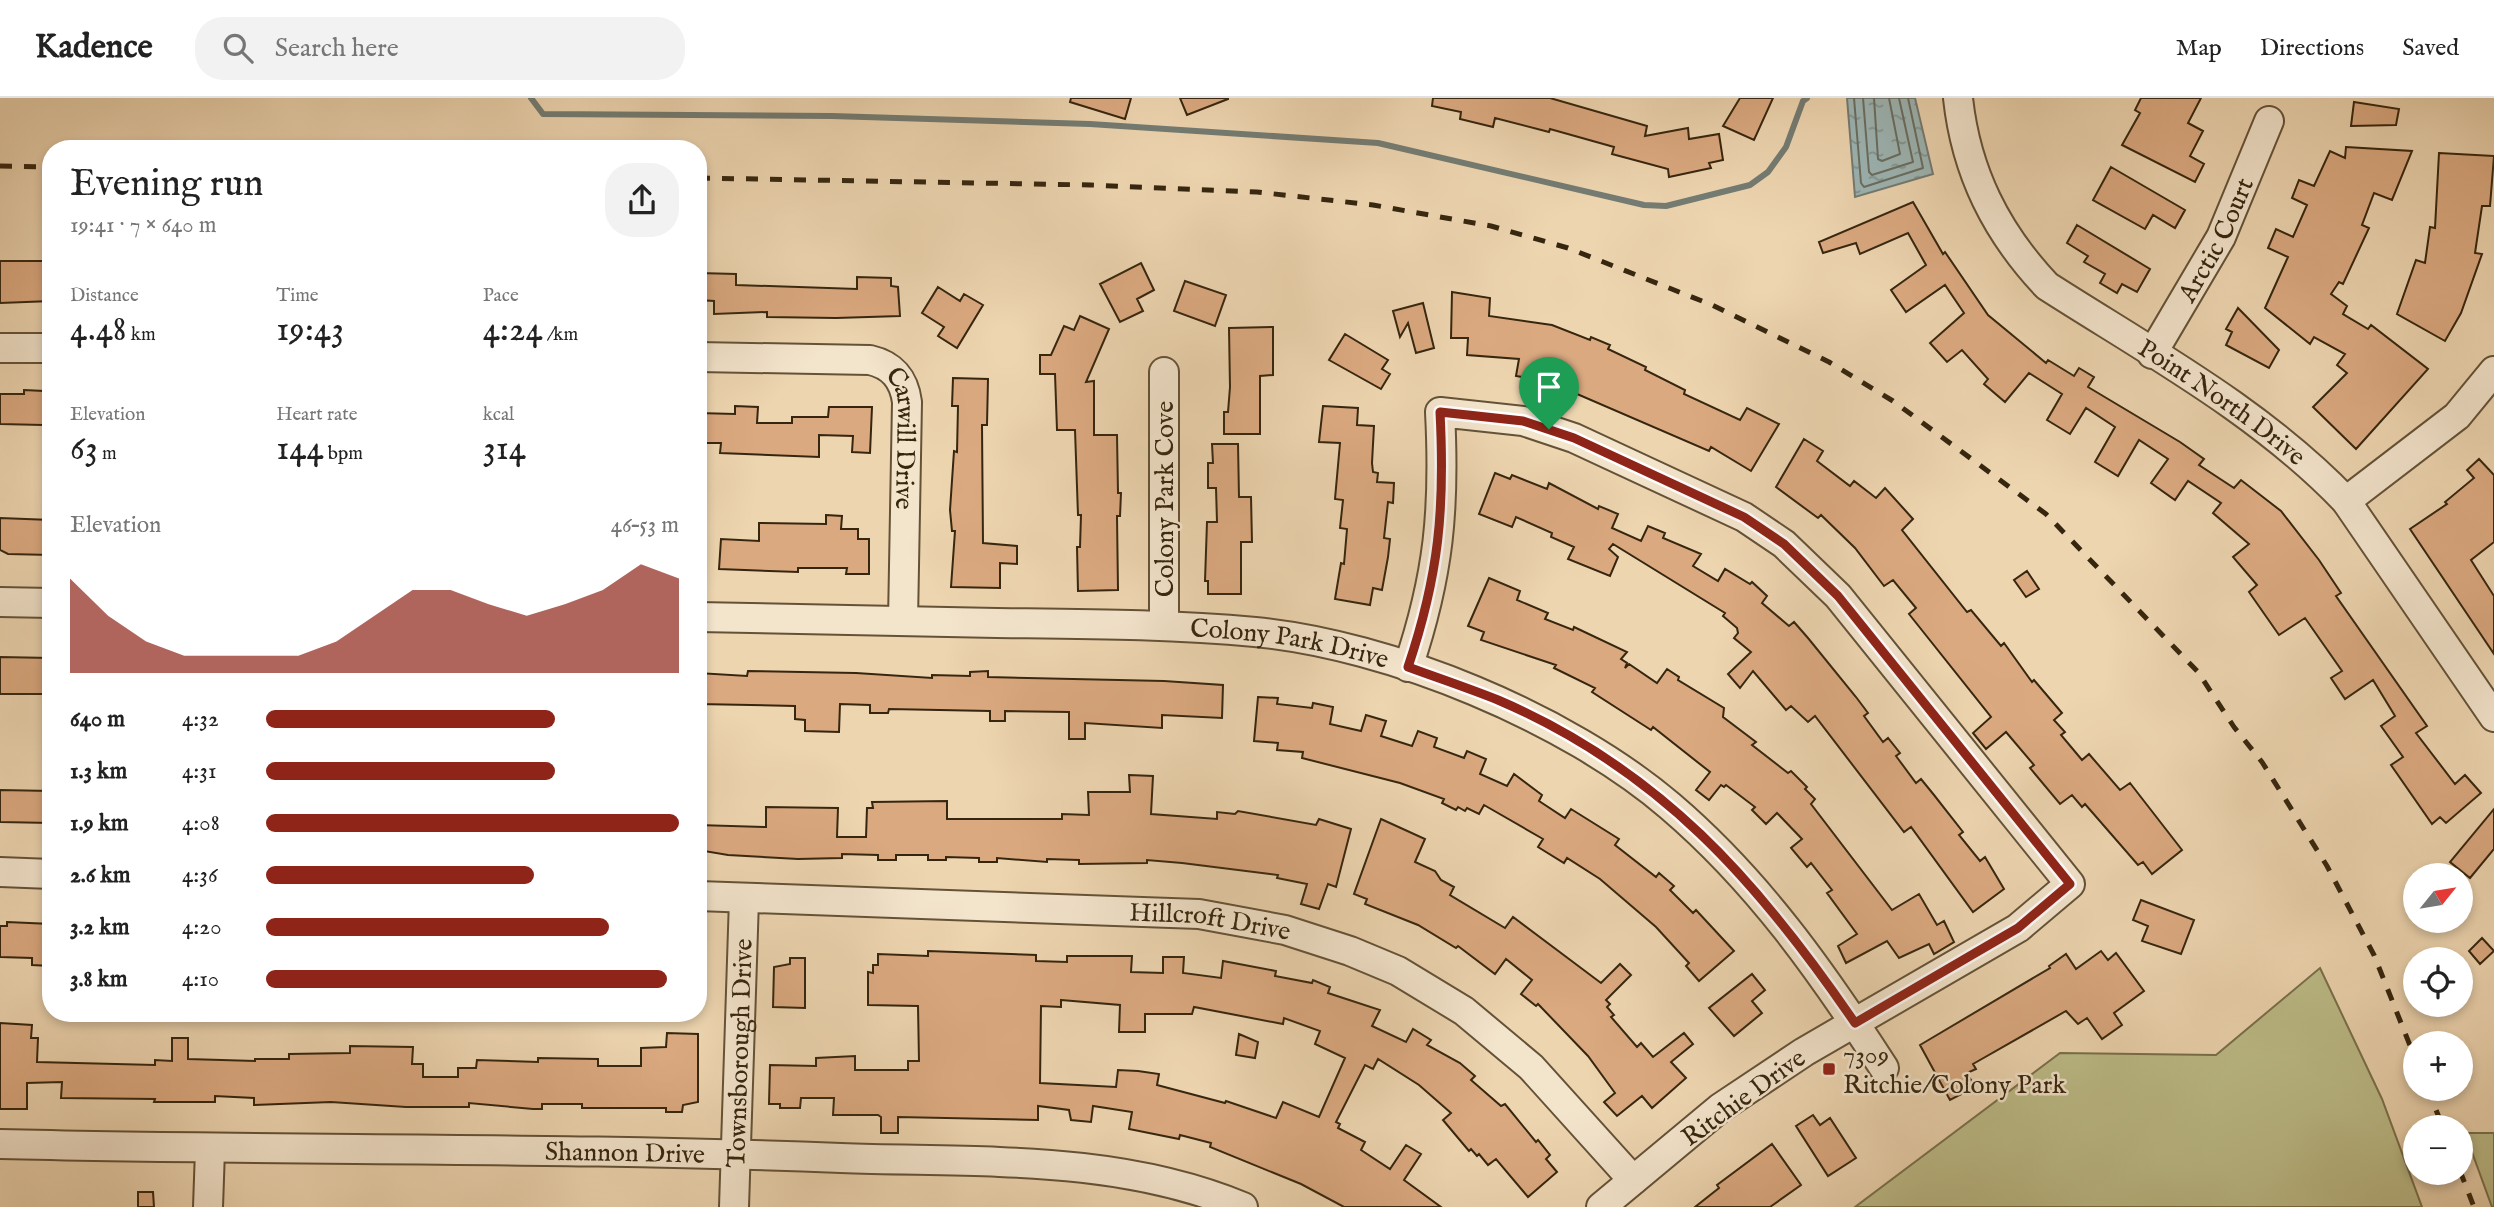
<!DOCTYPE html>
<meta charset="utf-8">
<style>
body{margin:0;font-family:"IM FELL English",serif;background:#f2f2f2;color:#222;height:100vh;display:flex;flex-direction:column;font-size:26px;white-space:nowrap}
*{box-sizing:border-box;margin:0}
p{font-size:23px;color:#767676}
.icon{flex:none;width:38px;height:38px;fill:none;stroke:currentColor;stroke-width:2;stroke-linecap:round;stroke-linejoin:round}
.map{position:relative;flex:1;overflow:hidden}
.drawer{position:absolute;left:42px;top:42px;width:665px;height:882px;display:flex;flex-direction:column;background:#fff;border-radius:28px;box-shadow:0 4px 10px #0003}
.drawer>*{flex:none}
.needle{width:46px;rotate:60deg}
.buttons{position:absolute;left:2403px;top:765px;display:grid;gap:14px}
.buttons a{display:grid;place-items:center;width:70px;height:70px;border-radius:50%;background:#fff;box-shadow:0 4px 10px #0003;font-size:35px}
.pin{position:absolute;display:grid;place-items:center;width:60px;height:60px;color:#fff;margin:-72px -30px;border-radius:50% 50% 50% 0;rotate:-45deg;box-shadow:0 0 7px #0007}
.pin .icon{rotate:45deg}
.round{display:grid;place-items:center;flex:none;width:74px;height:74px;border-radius:28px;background:#f2f2f2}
.overview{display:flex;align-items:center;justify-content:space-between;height:119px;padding:0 28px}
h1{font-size:38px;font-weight:600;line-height:52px}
.metrics{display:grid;grid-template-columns:repeat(3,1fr);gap:10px;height:119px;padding:7px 28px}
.metrics div{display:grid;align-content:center}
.metrics b{font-size:35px;font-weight:600}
.metrics small{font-size:19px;font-weight:400}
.metrics p{font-size:19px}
.chart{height:196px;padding:14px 28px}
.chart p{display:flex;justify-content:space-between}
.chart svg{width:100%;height:126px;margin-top:7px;fill:#8f2418;opacity:.7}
ul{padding:0 28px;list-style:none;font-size:23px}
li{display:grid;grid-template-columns:112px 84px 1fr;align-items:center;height:52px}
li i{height:18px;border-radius:9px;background:#8f2418}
header{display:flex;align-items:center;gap:42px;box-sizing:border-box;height:98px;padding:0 35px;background:#fff;border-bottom:2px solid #e0e0e0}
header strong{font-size:33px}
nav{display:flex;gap:38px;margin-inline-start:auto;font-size:24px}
.search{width:490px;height:63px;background:#f2f2f2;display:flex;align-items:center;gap:18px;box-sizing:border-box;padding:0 24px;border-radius:28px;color:#767676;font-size:26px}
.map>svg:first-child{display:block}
.grass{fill:#bcbc88;stroke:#79714c;stroke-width:2}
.water{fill:url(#water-ripples);stroke:#747c73;stroke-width:2}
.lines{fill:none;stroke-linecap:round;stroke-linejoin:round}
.shore{stroke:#6a6e62;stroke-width:2}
.stream{stroke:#747c73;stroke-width:6}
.building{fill:#dba980;stroke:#36260f;stroke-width:2;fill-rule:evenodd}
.minor-casing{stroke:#645237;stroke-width:32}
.minor{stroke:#f3e4cc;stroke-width:28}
.rail{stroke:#36260f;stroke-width:5;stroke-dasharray:12 12;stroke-linecap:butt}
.route-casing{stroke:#fff;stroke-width:14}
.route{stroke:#8f2418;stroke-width:9}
.poi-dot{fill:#8f2418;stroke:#f3e4cc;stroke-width:2.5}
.labels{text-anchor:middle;stroke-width:5;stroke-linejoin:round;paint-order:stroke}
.street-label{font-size:26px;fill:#36260f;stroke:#f3e4cc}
.poi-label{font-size:26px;fill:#36260f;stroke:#f3e4cc;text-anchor:start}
</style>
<header>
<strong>Kadence</strong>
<div class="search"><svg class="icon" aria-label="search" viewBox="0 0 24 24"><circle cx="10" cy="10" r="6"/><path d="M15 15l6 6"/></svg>Search here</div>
<nav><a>Map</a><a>Directions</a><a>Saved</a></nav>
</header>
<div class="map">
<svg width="2494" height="1109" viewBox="0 0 2494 1109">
<defs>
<pattern id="water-ripples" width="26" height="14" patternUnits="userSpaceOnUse" patternTransform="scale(1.75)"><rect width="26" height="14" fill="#9db6b5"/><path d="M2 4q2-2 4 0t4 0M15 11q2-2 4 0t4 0" fill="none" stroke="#819492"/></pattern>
</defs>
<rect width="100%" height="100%" fill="#edd5b0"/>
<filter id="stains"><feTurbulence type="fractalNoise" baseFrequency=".00286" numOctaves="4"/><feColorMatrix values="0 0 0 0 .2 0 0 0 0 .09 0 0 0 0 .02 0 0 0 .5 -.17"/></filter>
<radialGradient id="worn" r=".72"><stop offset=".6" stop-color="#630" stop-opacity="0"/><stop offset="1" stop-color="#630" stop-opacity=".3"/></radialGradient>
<path class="grass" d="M2320 870 2382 1001 2422 1109H1855L2060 955 2216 957Z
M2465 1035H2494V1109H2492Z"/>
<path class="water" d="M1847 0H1915L1933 76 1855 99Z"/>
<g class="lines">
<path class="shore" d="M1854 0 1861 85 1864 89 1923 70 1908 0
M1863 0 1869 74 1872 77 1913 64 1899 0
M1874 0 1878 61 1882 63 1900 56 1889 0"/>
<path class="stream" d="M531 0 543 16 832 18 1090 26 1378 45 1644 107 1666 108 1750 87 1768 74 1786 49 1803 3 1807 0"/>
</g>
<path class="building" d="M1071 0H1131L1125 21 1070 4Z
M1180 0H1228V1L1187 17Z
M1433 0H1550L1647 28 1645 38 1688 30 1689 41 1719 36 1723 62 1709 65 1711 70 1669 79 1668 71 1612 56 1614 49 1550 31 1549 34 1495 20 1493 29 1460 21 1461 14 1432 8Z
M1740 0H1773L1754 42 1723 28Z
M2141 0H2201L2188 25 2203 33 2190 58 2204 66 2195 84 2122 47 2140 15 2135 12Z
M2354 4 2399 11 2396 27 2351 28Z
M2346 49 2412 53 2392 102 2374 95 2362 127 2369 130 2343 186 2339 184 2331 196 2347 208 2343 216 2368 231 2371 227 2428 271 2356 351 2313 309 2347 275 2337 267 2345 256 2314 239 2310 246 2265 210 2288 159 2268 150 2276 131 2293 139 2307 107 2292 100 2299 82 2314 88 2330 53 2345 60Z
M2439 55 2494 58 2490 108H2482L2475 155 2482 156 2461 215 2445 243 2397 216 2416 162 2425 165 2430 129 2435 130Z
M2111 69 2185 112 2175 130 2153 117 2145 131 2093 102Z
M1913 104 1943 156 1945 154 1988 217 2046 265 2048 262 2074 278 2079 270 2094 279 2088 289 2180 344 2204 361 2199 367 2234 390 2241 382 2281 413 2319 462 2341 495 2336 498 2427 628 2416 635 2455 686 2465 677 2481 695 2446 725 2440 719 2432 726 2391 667 2403 659 2381 628 2395 618 2373 582 2345 601 2331 580 2342 573 2305 520 2279 537 2249 494 2257 487 2233 459 2249 446 2213 415 2221 405 2188 383 2175 402 2151 385 2168 361 2139 342 2118 378 2095 364 2115 329 2086 310 2070 336 2047 322 2062 296 2029 275 2005 304 1984 286 1988 281 1962 252 1947 264 1930 245 1964 215 1945 187 1906 214 1891 192 1926 167 1908 135 1860 156 1856 145 1823 155 1819 144Z
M2077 127 2150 171 2137 194 2122 186 2117 195 2100 185 2105 176 2084 164 2088 158 2067 145Z
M0 163H51V203L0 205Z
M1141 165 1154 192 1137 201 1143 213 1120 224 1100 186Z
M698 175 736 176V187L857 191V179L891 180V188L898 189 900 218 836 220 767 219V214L714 216V203L698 202Z
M1185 183 1226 197 1215 228 1174 213Z
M938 189 960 203 964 196 983 207 957 250 938 238 944 229 922 215Z
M1452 194 1490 200 1489 218 1552 227 1590 242 1591 239 1610 247 1608 251 1646 269 1645 272 1685 292 1684 296 1740 322 1747 310 1779 326 1751 373 1711 349 1709 353 1547 283 1516 278 1519 261 1467 257 1468 240H1451Z
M1423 205 1434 250 1416 255 1408 225 1400 239 1393 213Z
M2238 210 2279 252 2269 270 2226 247 2232 234 2226 231Z
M1080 218 1109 231 1086 284 1094 283V337H1117L1118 395H1121L1120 418H1117L1118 492 1078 493 1077 449H1080L1081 417H1078L1075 332H1057L1055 276H1040V257H1051L1064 228 1074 232Z
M1273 229V277L1260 278V336H1224V314H1228L1230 289 1229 230Z
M1345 236 1388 262 1382 271 1390 276 1381 291 1329 262Z
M953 280 988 281 987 327H982L983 445 1017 448V466L1000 465V490L951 489 955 433H952L950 412 954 353 957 354 958 308H952Z
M24 292 44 293 43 327 0 326V296H24Z
M735 308 758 309 757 325H792V319H828L829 309H872L870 355 852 354 853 338 819 337V359L720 355 721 345H698V315L735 316Z
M1323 308 1358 310 1357 327 1374 328 1372 365 1373 374 1378 375 1377 384 1394 385 1393 405 1388 404 1384 440 1390 441 1388 459 1382 492 1373 490 1370 507 1335 501 1341 465 1344 466 1347 431 1340 430 1343 402 1335 401 1340 345 1319 344Z
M1804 341 1823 353 1817 363 1850 388 1854 383 1876 400 1885 390 1913 421 1902 432 1967 514 1971 512 2001 548 2004 545 2032 584 2034 582 2062 615 2054 622 2065 634 2061 637 2082 662 2089 656 2120 692 2130 685 2182 752 2152 776 2143 764 2138 767 2085 706 2082 709 2072 697 2060 706 2030 670 2034 667 2006 634 1986 651 1973 635 1991 619 1909 516 1916 510 1893 482 1884 488 1855 450 1821 417 1818 420 1776 389Z
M1212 346H1238L1239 399H1251L1252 444H1241V496H1208V483H1205L1207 424H1217L1216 390H1208V365H1213Z
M2479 361 2494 377V444L2471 462 2494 498V556L2410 431 2447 406 2445 404 2474 380 2467 372Z
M1495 375 1510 381 1512 377 1547 391 1549 385 1598 411 1599 408 1618 416 1612 430 1641 443 1648 428 1665 435 1663 440 1701 456 1693 468 1718 483 1725 471 1750 486 1752 484 1767 498 1762 505 1789 528 1794 524 1808 540 1856 599 1868 615 1864 618 1883 644 1888 640 1900 655 1896 658 1916 685 1921 681 1934 697 1963 734 1959 737 1980 763 1985 759 2004 791 1973 814 1911 729 1904 734 1815 618 1808 624 1791 608 1786 612 1753 573 1740 590 1728 576 1751 554 1734 540 1738 535 1737 530 1723 518 1725 515 1613 446 1609 451 1618 459 1610 478 1568 461 1574 449 1551 439 1552 435 1516 419 1512 429 1479 416Z
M826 417 842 418 841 431H858V441H869V476H846L847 470H798V474L719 471 721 441 759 443V425L826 426Z
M0 420 51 422V457L8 456 0 452Z
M2027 473 2039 491 2026 499 2014 482Z
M1489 480 1520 493 1517 502 1548 515 1545 521 1573 532 1574 529 1627 554 1621 561 1627 565 1625 570 1629 566 1657 585 1667 571 1679 579 1678 582 1724 610 1723 619 1756 644 1752 647 1788 675 1791 673 1807 689 1805 691 1815 701 1811 706 1892 812 1919 796 1937 827 1944 823 1954 844 1934 856 1929 846 1899 860 1887 843 1846 865 1838 848 1857 836 1827 795 1832 792 1811 765 1807 769 1791 750 1802 741 1777 715 1766 726 1752 712 1755 709 1726 687 1724 689 1721 687 1709 702 1696 692 1710 674 1653 629 1651 632 1592 594 1595 590 1554 570 1556 567 1481 542 1484 534 1468 528Z
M0 559 51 560V596H0Z
M748 573 856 575 932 580V577L970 578V574L988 573V579L1164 583 1223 587 1222 620 1162 617V630L1085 625V641H1069V614L1005 613V623H990V613L889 611 888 615H870V607L840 606 839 634 805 633V622L795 621V608L698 606V575L747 578Z
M1258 599 1278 600 1277 606 1312 610 1313 605 1333 609 1330 626 1361 633 1366 617 1386 623 1381 638 1412 648 1418 633 1437 640 1434 649 1464 660 1467 653 1486 661 1480 676 1507 688 1514 676 1542 697 1539 703 1565 720 1571 711 1619 741 1615 747 1656 779 1659 775 1674 788 1670 792 1693 815 1696 812 1734 853 1699 883 1686 868 1689 865 1656 829 1600 781 1567 760 1564 765 1538 749 1543 741 1484 707 1479 716 1467 710 1465 713 1458 709 1456 712 1442 705 1444 701 1400 685 1302 660 1303 654 1277 652 1278 645 1254 643Z
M1129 677 1153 678 1151 716 1217 721V714L1235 716 1238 713 1316 727 1319 721 1351 731 1336 789 1328 786 1319 811 1301 806 1307 786 1277 780 1278 777 1182 765 1147 762V765L1079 766V762L1047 761V764L997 760V764H979V760L946 759V762H928V757H896V762H878V757L842 756V760L798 761 728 757 698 752V727L766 729V709L838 710 837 739H866L867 710H873L872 704 947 703V721H1062V716L1089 717 1088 694H1130Z
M0 692 51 693V725L0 724Z
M2494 711V751L2470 780 2450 764Z
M1381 721 1425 741 1415 764 1435 773 1441 782 1454 789 1450 797 1505 830 1513 819 1601 885 1620 866 1631 877 1606 902 1610 906 1607 909 1614 917 1611 919 1637 949 1641 945 1653 959 1684 935 1693 946 1671 964 1686 980 1652 1010 1642 998 1617 1018 1604 1004 1615 995 1588 958 1538 906 1536 908 1521 896 1532 882 1506 861 1495 876 1458 848 1456 850 1418 827 1365 806 1367 801 1354 796Z
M2141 802 2194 822 2181 856 2142 843 2148 828 2133 822Z
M7 824 51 826V868L32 867V860L0 859V828H7Z
M2482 840 2494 853 2480 866 2469 853Z
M928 853 1036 857V863L1067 864V858H1132L1131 874 1163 875V859H1184L1183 875 1221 880 1223 863 1276 873 1275 878 1312 885 1313 882 1330 889 1328 895 1380 912 1372 928 1406 944 1413 931 1431 942 1427 947 1460 965 1475 978 1471 982 1501 1008 1505 1006 1536 1044 1538 1042 1550 1057 1546 1061 1557 1074 1528 1099 1496 1061 1488 1067 1479 1056 1477 1058 1471 1051 1469 1053 1443 1022 1451 1015 1419 987 1378 961 1373 971 1365 967 1336 1024 1340 1026 1338 1030 1365 1044 1361 1052 1390 1071 1406 1047 1421 1056 1404 1082 1441 1109H1344L1301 1086 1210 1049 1211 1045 1180 1037 1179 1041 1129 1031 1132 1014 1093 1008 1091 1024 1071 1022 1069 1012 1038 1008V1022L898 1019V1035H881V1019L878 1017H833L834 1000H801L800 1010H780V1006H769L770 967 816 968V960L855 958V972H908V963H919L918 908 868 907V874L873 875V867H878V856L928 858ZM1061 902 1120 907 1119 934H1145V916H1192L1194 909 1283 926 1284 920 1320 933 1315 946 1345 960 1319 1019 1283 1004 1276 1020 1226 1003 1225 1005 1157 987 1159 976 1138 973 1118 972 1116 989 1040 985 1041 908 1061 909Z
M2101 853 2108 862 2116 855 2144 893 2114 915 2122 927 2102 941 2087 920 2078 926 2066 913 1973 966 1976 971 1967 975 1975 989 1950 1002 1920 947 2050 870 2049 868 2066 856 2076 871Z
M790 860H805V910L773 909 774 869 790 866Z
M1752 876 1765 892 1752 903 1762 915 1734 938 1709 910Z
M0 925 32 927 31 940H38L37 964 155 967V962L172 963V940H188V961L255 963V961H289V956L350 955V948L413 949 412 966H423V979H458V970H476L477 962 538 964V960L598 961V968H641V950L666 949 667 935 698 936V1004L683 1007 682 1014H666V1010H582V1006H542V1011H533L469 1005V1009H406L331 1004 254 1007V1000L215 998V1004H154L155 1001 61 1000 62 984 27 985V1011H0Z
M1239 936 1258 944 1255 960 1236 957Z
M1813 1017 1820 1027 1830 1020 1856 1060 1828 1078 1796 1028Z
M1772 1046 1801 1087 1770 1109H1695L1719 1090 1717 1087Z
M138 1094H153L154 1109H138Z"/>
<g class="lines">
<g class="minor-casing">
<g id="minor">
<path id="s1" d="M1958 0C1966 74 1996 134 2047 188 2150 254 2261 314 2346 403L2494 619"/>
<path d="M0 250H51"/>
<path id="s2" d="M2152 256 2221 139 2269 23"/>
<path id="s3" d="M698 259 870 262C892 267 904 281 907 304L903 523"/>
<path d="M1164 274V528"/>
<path d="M2346 403 2457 318 2494 273"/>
<path d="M0 504 51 505"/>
<path id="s4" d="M698 519C798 521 898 523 997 525 1083 526 1170 526 1255 534 1391 547 1567 620 1670 708 1758 783 1822 874 1884 970"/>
<path d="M1408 569C1439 477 1445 411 1440 314L1523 323 1574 340 1744 419 1784 446 1838 498 2070 786 2018 830 1804 954 1720 1010 1601 1109"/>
<path d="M0 774 51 776"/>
<path id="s5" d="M698 798 1199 816 1285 832 1350 853 1398 873 1464 913 1531 969 1633 1082"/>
<path id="s6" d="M0 1046C280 1053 561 1049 841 1060 976 1065 1116 1056 1243 1109"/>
<path d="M208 1109 210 1052"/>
<path id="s7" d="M734 1109 744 801"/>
</g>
</g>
<use href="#minor" class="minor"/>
<path class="rail" d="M0 68 51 69
M698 80 1091 87 1257 94 1373 107 1491 128 1568 150 1712 207 1829 264 1893 303 2046 416 2198 574 2234 629 2262 664 2327 768 2374 857 2415 960
M2427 990 2443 1029
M2460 1073 2474 1109"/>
</g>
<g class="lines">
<g class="route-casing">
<path id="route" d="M1440 314 1523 323 1574 340 1744 419 1784 446 1838 498 2070 786 2018 830 1855 925C1758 783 1659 671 1498 602 1468 590 1438 580 1408 569 1439 477 1445 411 1440 314Z"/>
</g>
<use href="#route" class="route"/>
</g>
<rect class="poi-dot" x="1822" y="964" width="14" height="14" rx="3.5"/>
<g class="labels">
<g class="street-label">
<text dy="9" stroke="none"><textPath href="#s2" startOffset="131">Arctic Court</textPath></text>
<text dy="9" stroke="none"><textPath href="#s1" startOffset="422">Point North Drive</textPath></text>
<text dy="9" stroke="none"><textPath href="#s3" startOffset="268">Carwill Drive</textPath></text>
<text transform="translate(1164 401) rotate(-90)" y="9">Colony Park Cove</text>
<text dy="9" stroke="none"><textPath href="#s4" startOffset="593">Colony Park Drive</textPath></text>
<text dy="9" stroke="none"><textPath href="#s5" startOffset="513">Hillcroft Drive</textPath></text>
<text dy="9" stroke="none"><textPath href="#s7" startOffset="154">Townsborough Drive</textPath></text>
<text transform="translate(1743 999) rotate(-36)" y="9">Ritchie Drive</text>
<text dy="9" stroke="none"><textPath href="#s6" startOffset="625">Shannon Drive</textPath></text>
</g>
<g class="poi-label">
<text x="1843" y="965">7309<tspan x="1843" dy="30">Ritchie/Colony Park</tspan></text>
</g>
</g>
<rect width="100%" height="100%" filter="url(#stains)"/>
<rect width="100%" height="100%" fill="url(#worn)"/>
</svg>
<div class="buttons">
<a><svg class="needle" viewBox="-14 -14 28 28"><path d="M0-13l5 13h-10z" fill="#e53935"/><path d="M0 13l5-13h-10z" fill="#767676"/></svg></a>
<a><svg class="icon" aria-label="locate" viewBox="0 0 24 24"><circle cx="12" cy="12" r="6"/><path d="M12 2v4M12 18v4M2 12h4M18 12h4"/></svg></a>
<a>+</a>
<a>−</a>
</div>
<div class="pin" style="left:1549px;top:331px;background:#1e9e55"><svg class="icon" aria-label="arrive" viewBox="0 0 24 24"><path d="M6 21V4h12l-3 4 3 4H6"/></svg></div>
<section class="drawer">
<div class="overview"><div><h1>Evening run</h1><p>19:41 · 7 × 640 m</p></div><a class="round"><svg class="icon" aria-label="share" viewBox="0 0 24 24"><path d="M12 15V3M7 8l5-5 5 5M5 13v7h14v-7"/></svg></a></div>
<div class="metrics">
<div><p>Distance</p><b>4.48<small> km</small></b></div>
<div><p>Time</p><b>19:43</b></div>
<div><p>Pace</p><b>4:24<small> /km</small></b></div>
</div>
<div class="metrics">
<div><p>Elevation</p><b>63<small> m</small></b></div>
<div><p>Heart rate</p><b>144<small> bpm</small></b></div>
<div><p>kcal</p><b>314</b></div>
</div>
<div class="chart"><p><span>Elevation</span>46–53 m</p>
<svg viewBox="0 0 160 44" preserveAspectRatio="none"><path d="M0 44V11L10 24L20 33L30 38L40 38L50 38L60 38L70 33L80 24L90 15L100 15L110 20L120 24L130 20L140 15L150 6L160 11V44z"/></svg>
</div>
<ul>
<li><b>640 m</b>4:32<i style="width:70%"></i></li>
<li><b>1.3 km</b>4:31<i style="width:70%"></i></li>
<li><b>1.9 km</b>4:08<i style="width:100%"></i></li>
<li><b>2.6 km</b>4:36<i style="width:65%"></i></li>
<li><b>3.2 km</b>4:20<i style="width:83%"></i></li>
<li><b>3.8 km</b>4:10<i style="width:97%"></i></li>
</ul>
</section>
</div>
